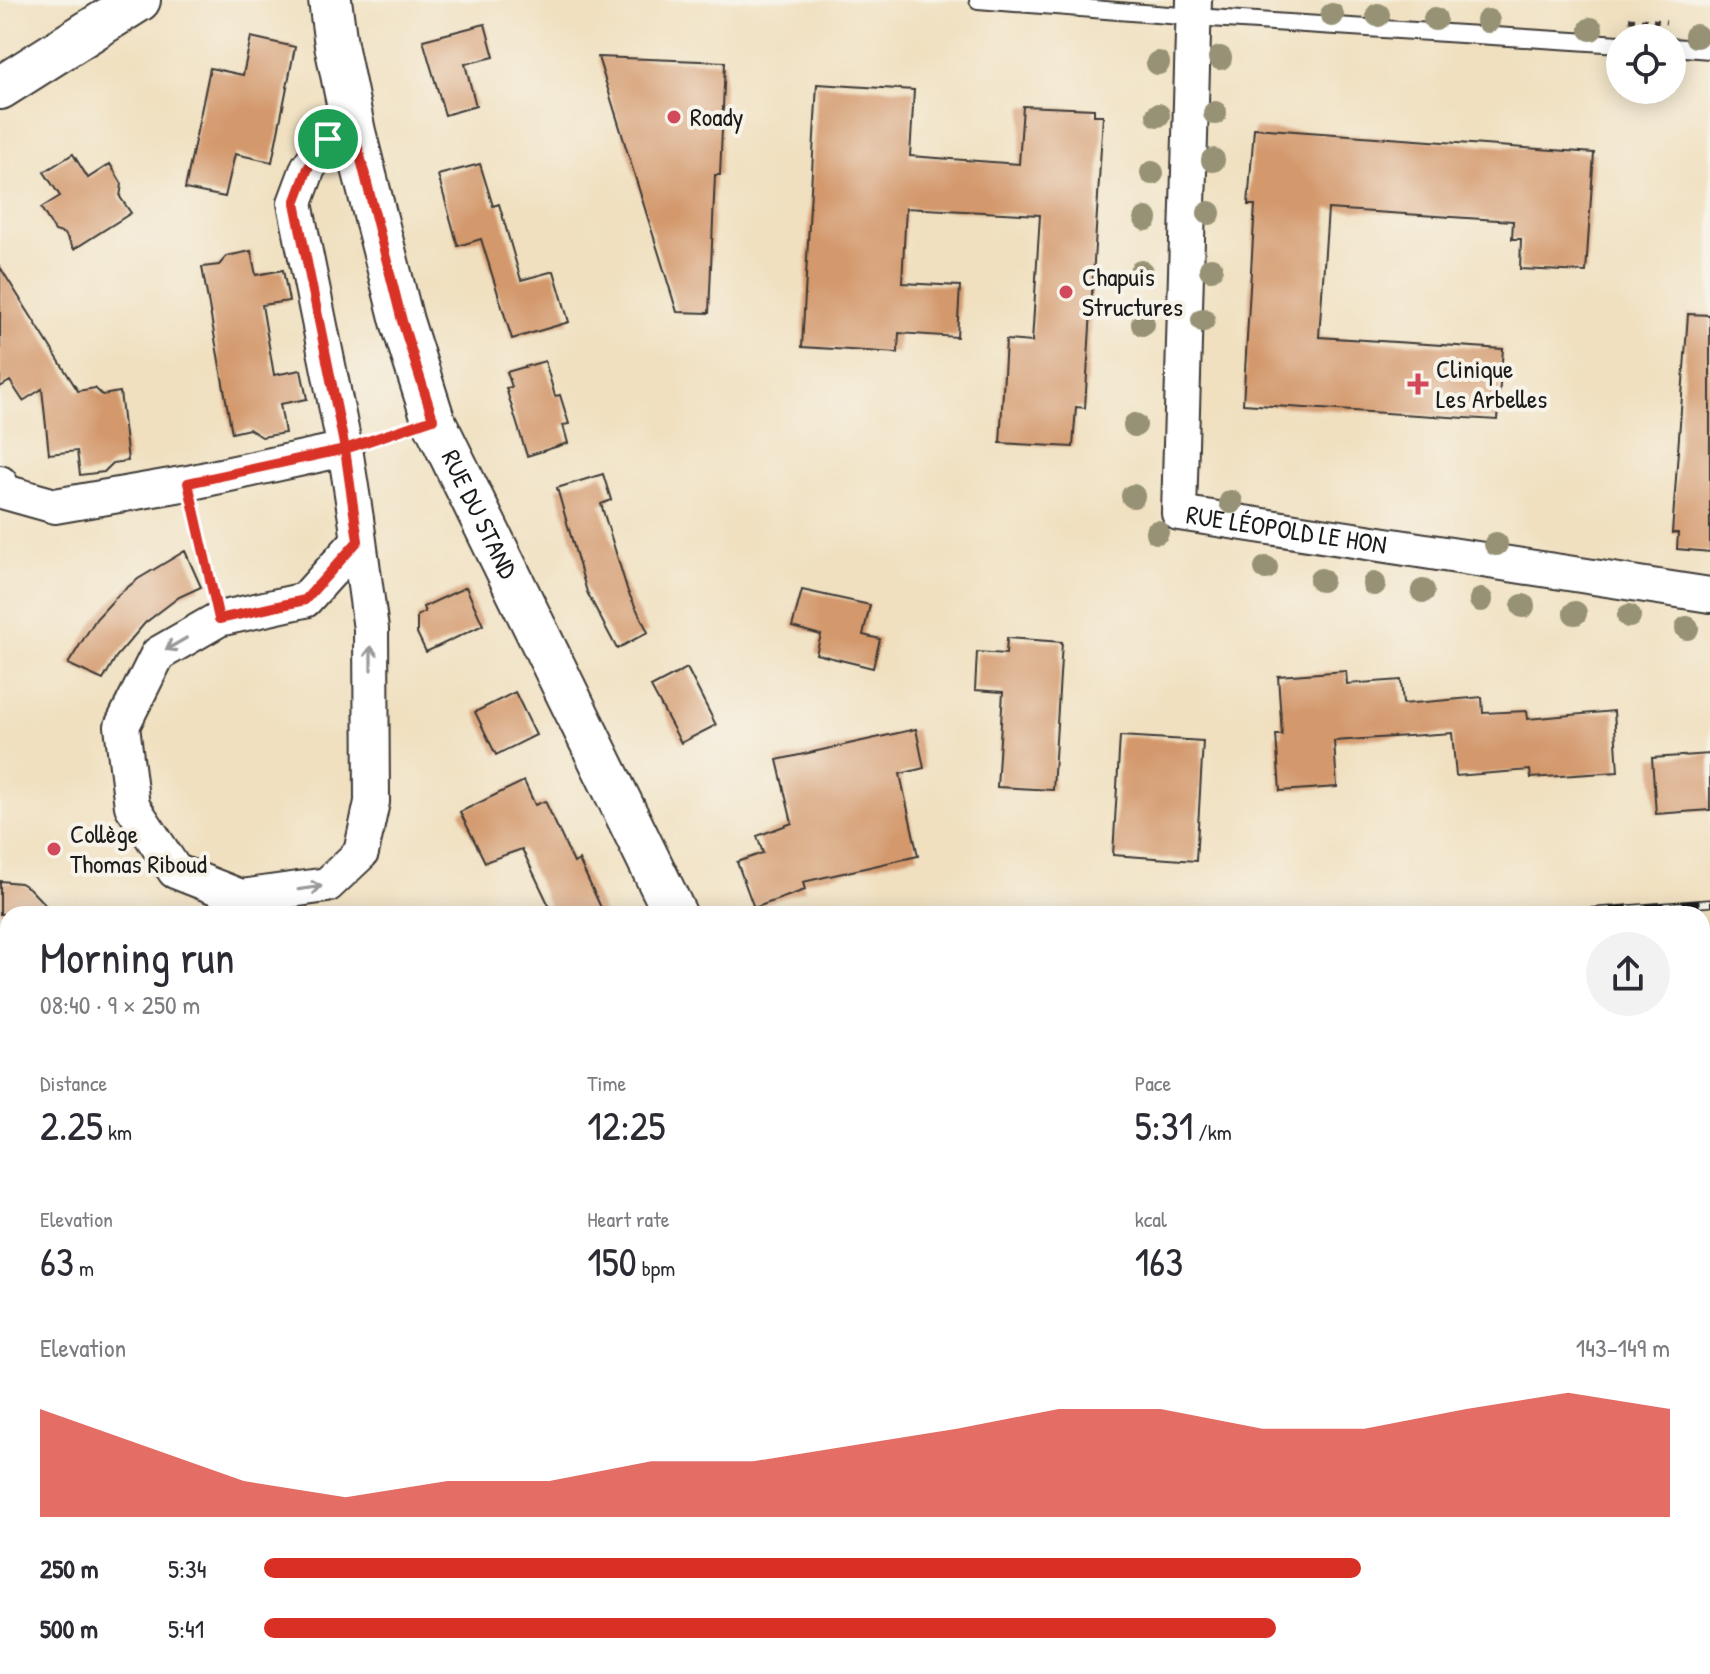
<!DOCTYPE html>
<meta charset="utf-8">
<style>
body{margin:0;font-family:"Patrick Hand",sans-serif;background:#f2f2f3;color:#2b2b33;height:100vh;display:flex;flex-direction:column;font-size:30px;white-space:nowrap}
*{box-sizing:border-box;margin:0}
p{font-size:26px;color:#7c7c81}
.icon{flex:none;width:44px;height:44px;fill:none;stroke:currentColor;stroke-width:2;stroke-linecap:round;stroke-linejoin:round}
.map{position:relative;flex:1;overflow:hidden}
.drawer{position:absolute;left:0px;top:906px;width:1710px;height:768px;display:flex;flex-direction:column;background:#fff;border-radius:24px 24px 0 0;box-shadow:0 4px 20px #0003}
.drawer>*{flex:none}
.buttons{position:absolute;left:1606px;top:24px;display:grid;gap:16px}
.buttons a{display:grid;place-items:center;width:80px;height:80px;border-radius:50%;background:#fff;box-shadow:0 4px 20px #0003;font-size:40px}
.pin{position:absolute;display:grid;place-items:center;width:68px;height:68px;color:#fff;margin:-34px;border:4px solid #fff;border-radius:50%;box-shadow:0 2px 8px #0007}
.round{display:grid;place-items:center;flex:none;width:84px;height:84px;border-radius:42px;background:#f2f2f3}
.headline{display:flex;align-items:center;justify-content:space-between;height:136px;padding:0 40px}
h1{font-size:44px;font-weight:600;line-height:60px}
.figures{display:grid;grid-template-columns:repeat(3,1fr);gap:12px;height:136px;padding:8px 40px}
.figures div{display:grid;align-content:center}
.figures b{font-size:40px;font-weight:600}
.figures small{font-size:22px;font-weight:400}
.figures p{font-size:22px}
.chart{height:224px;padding:16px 40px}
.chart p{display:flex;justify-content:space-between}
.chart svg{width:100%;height:144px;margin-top:8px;fill:#d93025;opacity:.7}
ul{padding:0 40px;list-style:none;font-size:26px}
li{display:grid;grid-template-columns:128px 96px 1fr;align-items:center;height:60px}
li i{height:20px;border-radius:10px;background:#d93025}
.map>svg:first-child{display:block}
.building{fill:#d3986c}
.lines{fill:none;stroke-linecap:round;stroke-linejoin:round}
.service-casing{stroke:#3c3935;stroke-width:20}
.minor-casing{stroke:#3c3935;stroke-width:38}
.tertiary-casing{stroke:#3c3935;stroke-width:46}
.path{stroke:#3c3935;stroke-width:5;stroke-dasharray:6 6;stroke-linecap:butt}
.service{stroke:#fff;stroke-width:16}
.minor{stroke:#fff;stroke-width:34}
.tertiary{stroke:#fff;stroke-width:42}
.rail-casing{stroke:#1c1c1c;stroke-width:9}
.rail{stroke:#f7f3e8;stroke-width:6;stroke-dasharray:18;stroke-linecap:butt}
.tree{fill:#979274}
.oneway{stroke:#999}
.route-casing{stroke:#fff;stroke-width:16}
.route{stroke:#d93025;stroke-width:10}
.poi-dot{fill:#d1495b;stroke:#f7f3e8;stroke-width:3}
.labels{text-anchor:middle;stroke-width:8;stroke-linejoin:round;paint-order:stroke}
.poi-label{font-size:26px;fill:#1c1c1c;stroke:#f7f3e8;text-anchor:start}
.street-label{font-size:26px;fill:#1c1c1c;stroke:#f7f3e8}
</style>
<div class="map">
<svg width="1710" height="1674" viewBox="0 0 1710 1674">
<rect width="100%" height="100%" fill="#f7f3e8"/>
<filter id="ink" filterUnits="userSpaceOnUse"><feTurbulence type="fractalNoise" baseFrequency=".0125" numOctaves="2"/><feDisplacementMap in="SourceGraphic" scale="16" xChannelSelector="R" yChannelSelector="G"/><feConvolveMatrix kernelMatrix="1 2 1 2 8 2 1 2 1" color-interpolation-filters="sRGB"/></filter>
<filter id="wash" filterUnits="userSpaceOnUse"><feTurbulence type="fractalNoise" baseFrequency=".006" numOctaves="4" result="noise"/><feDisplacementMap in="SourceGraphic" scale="32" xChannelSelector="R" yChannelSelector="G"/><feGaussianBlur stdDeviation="1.8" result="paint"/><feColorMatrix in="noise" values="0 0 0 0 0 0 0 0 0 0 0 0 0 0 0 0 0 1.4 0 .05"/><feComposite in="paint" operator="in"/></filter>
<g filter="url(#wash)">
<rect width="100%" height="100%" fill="#f0e0c0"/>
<g id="blocks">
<path class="building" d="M485 24 494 57 465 64 476 106 445 115 423 40Z
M251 37 295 47 272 162 235 154 225 197 185 189 210 68 243 75Z
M598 57 725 62 720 175H715L709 313 677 312Z
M817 84 914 90 910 156 1019 164 1023 106 1094 109V115H1103L1085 408 1076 407 1073 447 1000 443 1006 340 1032 342 1040 215 906 208 902 283 960 286 957 337 899 333 898 353 802 347Z
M1254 128 1594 153 1586 272 1520 269 1521 239H1512L1513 221 1328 209 1319 337 1503 349 1497 420 1243 404 1255 205H1248Z
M73 154 88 178 110 164 122 184 120 197 131 213 74 249 65 234 55 231 41 208 60 196 44 172Z
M480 164 493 206 499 204 521 280 554 271 569 322 512 339 481 239 458 246 438 175Z
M251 251 256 275 283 270 289 301 262 305 274 375 301 370 307 399 280 404 285 433 262 437 249 429 232 433 202 267 219 265 227 256Z
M0 267 78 391 95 388 102 395 120 392 128 461 113 463 104 472 80 475 77 451 49 454 42 389 23 401 10 381 0 387Z
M1688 314 1710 315V552L1677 549 1678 533H1672Z
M545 361 555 396 560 395 569 424 563 425 568 443 527 456 506 388 512 387 507 372Z
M603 474 611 500 601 504 628 592 648 632 617 649 587 592 557 488Z
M185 551 201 587 179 597 145 623 116 657 103 680 68 664 96 619 119 594 138 579Z
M466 587 483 625 426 652 417 633V616L425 612 423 607Z
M802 590 870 605 863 635 880 639 873 668 816 654 821 635 792 627Z
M1007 638 1062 642 1053 790 997 787 1003 692 975 690 977 652 1006 654Z
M687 668 716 725 681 743 651 687Z
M1346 671 1347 684 1401 680 1403 704 1482 697 1483 713 1527 711 1528 719 1614 711 1618 772 1531 778 1530 770 1456 776 1452 733 1334 741 1337 787 1280 791 1276 735H1282L1278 676Z
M515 692 536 735 496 755 475 712Z
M916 729 924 768 900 774 918 856 803 882 805 890 754 908 737 862 763 853 757 836 792 823 777 760Z
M1120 736 1203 741 1196 861 1113 855Z
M1710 754V810L1656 814 1652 758Z
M524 781 535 805 545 801 574 863 579 860 604 914H553L522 849 485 862 460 812Z
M0 881 20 883 29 888 54 914H0Z"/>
</g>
</g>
<g filter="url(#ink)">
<use href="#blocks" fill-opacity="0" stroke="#3c3935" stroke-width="2"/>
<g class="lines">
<g class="service-casing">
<path id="service" d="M978 0 1194 17 1620 44
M1672 47 1710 50
M1702 1511 1710 1504"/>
</g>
<g class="minor-casing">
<g id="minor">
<path id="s1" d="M1194 0 1179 513 1710 595"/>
<path d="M354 132 328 139 308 168 295 203 345 449 356 519 371 629 372 802 361 853 327 885 241 897 175 871 132 806 122 726 158 654 219 619 305 600 358 541"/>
<path d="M0 483 5 492 55 506 188 483 345 449"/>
<path d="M1702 1126 1710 1124"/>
<path d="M1702 1387 1710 1380"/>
<path d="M1420 1674 1428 1666"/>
</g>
</g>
<g class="tertiary-casing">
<g id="tertiary">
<path id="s2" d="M330 0 336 45 354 132 402 321 433 419 675 914"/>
<path d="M0 88 139 0"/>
<path d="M1200 1666 1207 1674"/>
</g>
</g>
<path class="path" d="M1629 19 1666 22
M376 438 397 431
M195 515 212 587"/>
<use href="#service" class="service"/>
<use href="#minor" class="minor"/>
<use href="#tertiary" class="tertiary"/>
<g class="rail-casing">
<path id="rail" d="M1556 914 1710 903
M0 1192 8 1190"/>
</g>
<use href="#rail" class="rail"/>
</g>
<g class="tree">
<circle cx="1332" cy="15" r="12"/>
<circle cx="1378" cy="15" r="12"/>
<circle cx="1435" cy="19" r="12"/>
<circle cx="1488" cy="21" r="12"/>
<circle cx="1591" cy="29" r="12"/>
<circle cx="1696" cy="36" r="12"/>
<circle cx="1220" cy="58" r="12"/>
<circle cx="1158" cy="63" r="12"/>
<circle cx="1215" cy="113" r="12"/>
<circle cx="1158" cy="115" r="12"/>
<circle cx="1213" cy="160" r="12"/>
<circle cx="1152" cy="173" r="12"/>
<circle cx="1209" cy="213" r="12"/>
<circle cx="1146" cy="219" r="12"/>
<circle cx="1211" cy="269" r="12"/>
<circle cx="1141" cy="272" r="12"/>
<circle cx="1203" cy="320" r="12"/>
<circle cx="1143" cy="324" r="12"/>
<circle cx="1135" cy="425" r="12"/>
<circle cx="1133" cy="496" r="12"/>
<circle cx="1231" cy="502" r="12"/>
<circle cx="1157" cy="532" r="12"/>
<circle cx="1496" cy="544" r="12"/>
<circle cx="1266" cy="568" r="12"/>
<circle cx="1321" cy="580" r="12"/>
<circle cx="1374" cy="584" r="12"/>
<circle cx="1423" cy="591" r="12"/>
<circle cx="1481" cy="600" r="12"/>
<circle cx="1523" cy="606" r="12"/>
<circle cx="1575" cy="613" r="12"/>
<circle cx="1629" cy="616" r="12"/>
<circle cx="1687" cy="628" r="12"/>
</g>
<defs><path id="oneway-shaft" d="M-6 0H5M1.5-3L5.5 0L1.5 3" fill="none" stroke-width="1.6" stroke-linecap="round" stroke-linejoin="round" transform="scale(2)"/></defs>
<g class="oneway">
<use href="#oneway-shaft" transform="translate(176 644) rotate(150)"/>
<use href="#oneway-shaft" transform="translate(371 658) rotate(-90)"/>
<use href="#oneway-shaft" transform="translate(310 888) rotate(-8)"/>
</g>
</g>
<g class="lines" filter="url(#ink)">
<g class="route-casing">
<path id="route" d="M328 139 308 168 295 203 345 449 188 483 219 619 305 600 358 541 345 449 433 419 402 321 354 132 328 139"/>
</g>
<use href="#route" class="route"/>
</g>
<g class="poi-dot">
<circle cx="674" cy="117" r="8"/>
<circle cx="1066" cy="292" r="8"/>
<path d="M1414 372h8v8h8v8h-8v8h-8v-8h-8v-8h8z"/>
<circle cx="54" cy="849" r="8"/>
</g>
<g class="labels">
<g class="poi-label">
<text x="690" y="126">Roady</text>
<text x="1082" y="286">Chapuis<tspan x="1082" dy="30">Structures</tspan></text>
<text x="1436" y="378">Clinique<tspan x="1436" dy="30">Les Arbelles</tspan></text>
<text x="70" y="843">Collège<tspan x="70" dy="30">Thomas Riboud</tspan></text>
</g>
<g class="street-label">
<text dy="9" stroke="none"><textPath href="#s2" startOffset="538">RUE DU STAND</textPath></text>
<text dy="9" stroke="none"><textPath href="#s1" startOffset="622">RUE LÉOPOLD LE HON</textPath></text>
</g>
</g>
</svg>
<div class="buttons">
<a><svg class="icon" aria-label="locate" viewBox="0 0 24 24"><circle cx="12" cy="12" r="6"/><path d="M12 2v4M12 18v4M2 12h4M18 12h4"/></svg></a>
</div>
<div class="pin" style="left:328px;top:139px;background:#1e9e55"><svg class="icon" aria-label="arrive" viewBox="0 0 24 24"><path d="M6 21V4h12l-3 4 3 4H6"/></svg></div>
<section class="drawer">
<div class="headline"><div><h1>Morning run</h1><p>08:40 · 9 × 250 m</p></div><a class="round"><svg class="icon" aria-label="share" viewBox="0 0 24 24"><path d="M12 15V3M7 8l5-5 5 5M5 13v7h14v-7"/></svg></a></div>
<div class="figures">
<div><p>Distance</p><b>2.25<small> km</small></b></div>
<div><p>Time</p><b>12:25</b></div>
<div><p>Pace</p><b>5:31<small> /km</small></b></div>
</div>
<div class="figures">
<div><p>Elevation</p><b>63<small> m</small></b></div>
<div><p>Heart rate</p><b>150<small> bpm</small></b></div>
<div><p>kcal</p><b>163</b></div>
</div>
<div class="chart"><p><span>Elevation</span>143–149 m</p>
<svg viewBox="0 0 160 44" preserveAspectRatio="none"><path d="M0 44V11L10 22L20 33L30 38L40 33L50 33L60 27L70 27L80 22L90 17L100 11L110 11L120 17L130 17L140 11L150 6L160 11V44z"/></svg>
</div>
<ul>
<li><b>250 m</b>5:34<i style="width:78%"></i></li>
<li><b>500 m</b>5:41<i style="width:72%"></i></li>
</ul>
</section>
</div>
